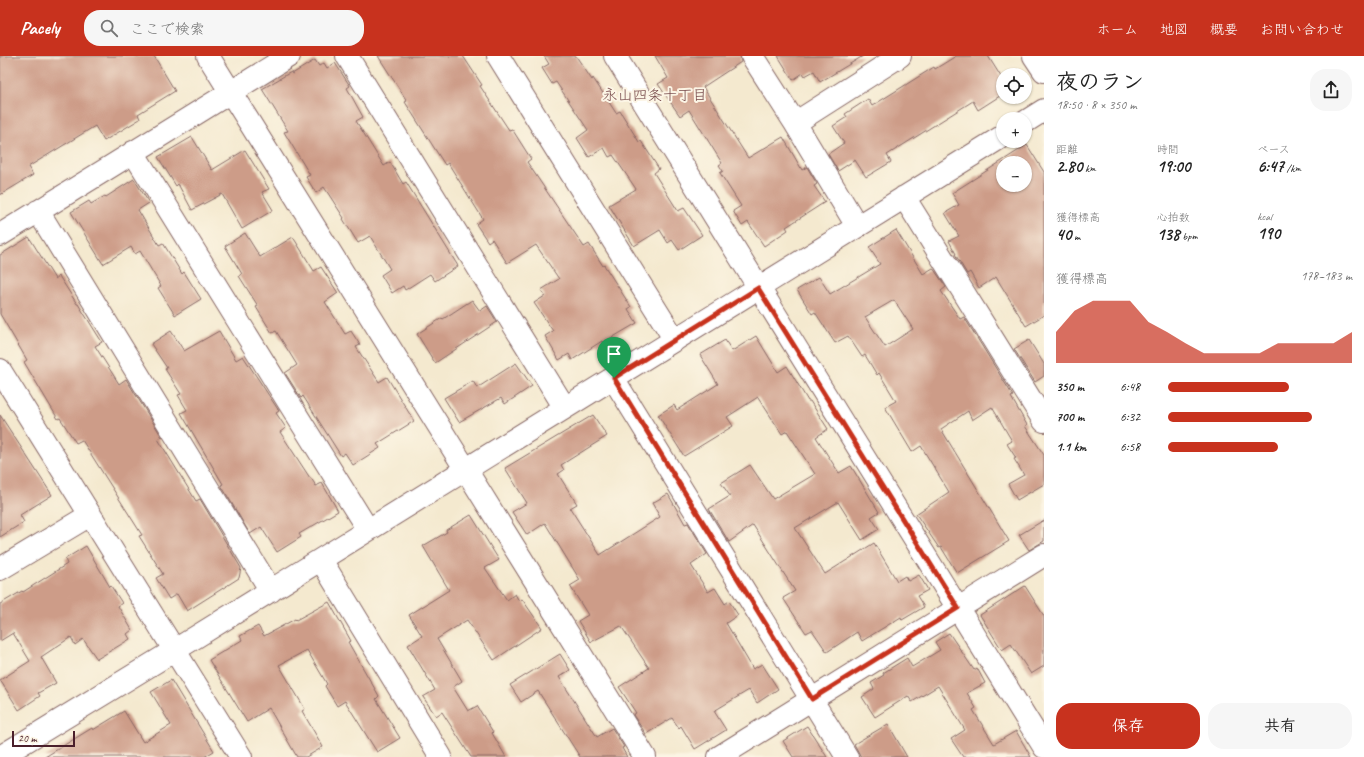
<!DOCTYPE html>
<html lang="ja">
<meta charset="utf-8">
<style>
body{margin:0;font-family:Caveat,"Klee One",sans-serif;background:#f6f6f6;color:#222;height:100vh;display:flex;flex-direction:column;font-size:15px;white-space:nowrap}
*{box-sizing:border-box;margin:0}
p{font-size:13px;color:#767676}
.icon{flex:none;width:22px;height:22px;fill:none;stroke:currentColor;stroke-width:2;stroke-linecap:round;stroke-linejoin:round}
.map{position:relative;flex:1;overflow:hidden}
.side{display:flex;flex-direction:column;background:#fff;width:320px}
.side>*{flex:none}
.fabs{position:absolute;left:996px;top:12px;display:grid;gap:8px}
.fabs a{display:grid;place-items:center;width:36px;height:36px;border-radius:50%;background:#fff;box-shadow:0 1px 3px #0004;font-size:20px}
.scale{position:absolute;left:12px;bottom:10px;width:63px;box-sizing:border-box;padding-left:4px;border:2px solid #4a1f2b;border-top:0;font-size:11px;line-height:14px;white-space:nowrap;color:#4a1f2b;-webkit-text-stroke:3px #fcf5e5;paint-order:stroke}
.pin{position:absolute;display:grid;place-items:center;width:34px;height:34px;color:#fff;margin:-41px -17px;border-radius:50% 50% 50% 0;rotate:-45deg;box-shadow:0 0 4px #0007}
.pin .icon{rotate:45deg}
.round{display:grid;place-items:center;flex:none;width:42px;height:42px;border-radius:16px;background:#f6f6f6}
.summary{display:flex;align-items:center;justify-content:space-between;height:68px;padding:0 12px}
h1{font-size:22px;font-weight:700;line-height:30px}
.figures{display:grid;grid-template-columns:repeat(3,1fr);gap:6px;height:68px;padding:4px 12px}
.figures div{display:grid;align-content:center}
.figures b{font-size:17px;font-weight:700}
.figures small{font-size:11px;font-weight:400}
.figures p{font-size:11px}
.chart{height:112px;padding:8px 12px}
.chart p{display:flex;justify-content:space-between}
.chart svg{width:100%;height:72px;margin-top:4px;fill:#c8321e;opacity:.7}
.primary-button{display:flex;gap:8px;margin-top:auto;padding:8px 12px}
.primary-button a{flex:1;height:46px;border-radius:16px;background:#c8321e;color:#fff;font-size:16px;font-weight:700;line-height:46px;text-align:center}
.primary-button a+a{background:#f6f6f6;color:#222}
ul{padding:0 12px;list-style:none;font-size:13px}
li{display:grid;grid-template-columns:64px 48px 1fr;align-items:center;height:30px}
li i{height:10px;border-radius:5px;background:#c8321e}
header{display:flex;align-items:center;gap:24px;box-sizing:border-box;height:56px;padding:0 20px;background:#c8321e;color:#fff}
header strong{font-size:19px}
nav{display:flex;gap:22px;margin-inline-start:auto;font-size:14px}
.search{width:280px;height:36px;background:#f6f6f6;display:flex;align-items:center;gap:10px;box-sizing:border-box;padding:0 14px;border-radius:16px;color:#767676;font-size:15px}
main{display:flex;flex:1;min-height:0}
.map>svg:first-child{display:block}
.building{fill:#cd9c88;fill-rule:evenodd}
.lines{fill:none;stroke-linecap:round;stroke-linejoin:round}
.minor-casing{stroke:#866664;stroke-width:24}
.minor{stroke:#fff;stroke-width:22}
.route-casing{stroke:#fff;stroke-width:8}
.route{stroke:#c8321e;stroke-width:5}
.labels{text-anchor:middle;stroke-width:4;stroke-linejoin:round;paint-order:stroke}
.neighbourhood-label{font-size:15px;fill:#784b4c;stroke:#fcf5e5}
</style>
<header>
<strong>Pacely</strong>
<div class="search"><svg class="icon" aria-label="search" viewBox="0 0 24 24"><circle cx="10" cy="10" r="6"/><path d="M15 15l6 6"/></svg>ここで検索</div>
<nav><a>ホーム</a><a>地図</a><a>概要</a><a>お問い合わせ</a></nav>
</header>
<main>
<div class="map">
<svg width="1044" height="701" viewBox="0 0 1044 701">
<rect width="100%" height="100%" fill="#fcf5e5"/>
<filter id="ink" filterUnits="userSpaceOnUse"><feTurbulence type="fractalNoise" baseFrequency=".025" numOctaves="2"/><feDisplacementMap in="SourceGraphic" scale="8" xChannelSelector="R" yChannelSelector="G"/><feConvolveMatrix kernelMatrix="1 2 1 2 8 2 1 2 1" color-interpolation-filters="sRGB"/></filter>
<filter id="wash" filterUnits="userSpaceOnUse"><feTurbulence type="fractalNoise" baseFrequency=".012" numOctaves="4" result="noise"/><feDisplacementMap in="SourceGraphic" scale="16" xChannelSelector="R" yChannelSelector="G"/><feGaussianBlur stdDeviation="0.9" result="paint"/><feColorMatrix in="noise" values="0 0 0 0 0 0 0 0 0 0 0 0 0 0 0 0 0 1.4 0 .05"/><feComposite in="paint" operator="in"/></filter>
<g filter="url(#wash)">
<rect width="100%" height="100%" fill="#f4e9cf"/>
<g id="blocks">
<path class="building" d="M0 0H154L175 35 138 58 140 63 104 85 95 70 28 111 33 119 0 139Z
M378 0H463L482 29 480 30 509 74 512 73 531 103 527 106 584 191 589 188 603 210 604 209 631 251 628 253 637 267 603 287 602 285 572 304 569 298 559 304 545 280 553 275 534 247 545 240 541 234 559 223 536 189 507 207 492 183 488 186 476 168 483 163 448 107 445 109 405 46 407 45Z
M544 0H576L592 24 593 22 616 57 620 55 639 86 641 85 659 113 654 117 678 155 684 152 702 179 679 194 672 184 668 187 660 174 634 190 609 149 636 133 613 99 609 101 604 92 589 101 577 82 588 74 556 26 552 28 542 12 549 8Z
M655 0H740L741 6 703 31 748 102 783 81 802 114 807 111 817 128 814 130 825 146 786 171 788 174 764 190 748 166 742 170 733 155 741 150 720 117 723 115 719 109 722 107 689 54 680 60 658 28 668 22Z
M778 0H863L820 26 814 15 805 20 803 17 793 24Z
M956 0H988L1003 24V38L978 54 973 45 887 99 891 106 866 121 855 104 838 115 828 98 844 87 833 70 847 61 845 58 868 43 872 50 934 11 935 13Z
M315 4 319 10 324 7 327 12 335 7 350 30 347 32 363 61 356 65 384 110 390 106 403 128 406 126 458 210 435 225 430 218 405 234 403 230 392 237 381 219 390 213 370 180 358 187 343 163 344 162 324 131 316 137 306 121 310 119 284 76 288 75 262 33 291 16 292 18Z
M192 81 212 114 245 94 269 133 262 136 273 154 242 173 222 138 192 154 178 128 176 130 158 101Z
M1027 89 1044 116V259L1026 270 996 221 979 232 970 216 967 218 955 198H956L949 185 959 180 945 157 959 149 952 137ZM1003 107H1025V129H1003Z
M134 123 149 147 138 154 159 189 163 187 182 218 184 216 201 243 175 259 158 232 161 230 140 195 135 198 131 191 103 208 71 156 89 145 91 148 105 140 106 141Z
M896 174 923 218 933 212 946 231 941 235 960 263 964 261 1013 340 1011 341 1027 369 1025 370 1044 399V428L1017 444 1008 428 1024 419 1014 403 1016 402 1007 388 1012 385 992 351 972 364 968 355 941 373 1009 485 957 517 941 491 939 492 916 458 949 436 921 390 912 396 885 351 896 345 879 317 877 319 865 299 862 301 848 280 835 287 815 256 812 258 797 234 819 221 830 238 880 208 869 191ZM894 244 913 273 885 291 865 261Z
M245 177 260 201 293 181 314 215 321 211 338 237 325 246 345 278 351 275 360 289 356 291 379 326 387 321 414 365 377 388 380 392 353 409 345 397 341 400 303 340 301 342 285 317 297 309 276 275 272 277 256 251 258 250 239 220 242 218 225 190Z
M29 181 55 223 59 220 77 248H78L102 286 95 290 119 328 126 323 162 381 158 383 196 445 200 443 241 512 239 522 187 555 177 538 169 543 156 522 163 518 139 480 142 479 82 384 76 387 60 362 58 363 24 306 27 304 0 258V199Z
M472 244 480 255 487 250 497 266 435 307 417 278 442 262 443 263Z
M171 275 184 295 219 275 236 304 243 300 279 355 276 357 286 372 280 376 310 422H311L316 430 322 427 338 455 299 478 301 481 277 496 261 471 250 478 221 429 223 428 181 357 187 354 178 339 181 338 165 313 167 312 151 288Z
M756 280 778 316 787 310 808 345H810L828 373 816 381 839 417 851 410 879 456 871 461 879 473 862 484 838 446 795 472 825 518 874 487 897 525 905 520 908 525 919 519 928 534 917 540 924 551 902 564 901 561 862 585 857 576 827 596 812 574 806 577 783 542 795 535 753 469 729 486 709 453 730 440 721 427 750 409 773 443 815 418 787 375 782 378 758 341 727 361 733 370 684 400 658 359 674 349 677 354 718 328 700 299 725 284 732 295Z
M1029 284 1044 308V320L1035 326 1014 293Z
M516 307 532 330 505 348 501 342 459 366 444 342 473 325 477 332Z
M0 359 52 439 20 459 24 466 0 481Z
M593 359 607 380 561 409 564 414 558 418 577 448 570 452 600 499 660 461 652 447 668 438 685 468 688 467 707 498 691 509 708 536 715 532 725 548 729 545 738 559 726 567 753 613 762 608 778 633 757 647 749 634 714 655 726 674 695 693 681 670 679 672 672 662 646 678 633 659 636 657 619 631 649 612 621 570 591 586 578 565 588 559 570 530 580 524 545 467 527 479 512 456 527 447 505 412Z
M471 459 499 504 485 512 507 544 515 538 519 545 522 543 542 572 494 604 467 564 437 583 462 625 453 631 468 655 477 650 493 676 492 677 506 701H471L442 656 436 660 423 641 435 634 408 589 422 580 409 559 449 534 423 490 447 476 446 474Z
M1044 464V485L1029 494 1019 479Z
M86 490 110 531 111 530 122 547 118 550 132 574 127 578 130 583 97 603 83 583 75 589 71 581 41 601 56 627 38 637 40 640 19 654 0 624 30 605 13 577 0 585V548L22 535 23 536 67 508 65 503Z
M1025 530 1044 560V610L1031 618 1011 588 1002 594 980 559Z
M329 546 351 585 348 586 379 640 376 643 400 682 377 696 345 645 337 650 325 630 327 628 307 594 279 609 305 653 302 655 323 691 306 701H297L269 652 247 666 209 604 242 584 240 580 258 570 264 580 295 563 296 564Z
M949 577 974 614 977 612 985 627 967 637 976 652 973 654 994 688 1016 675 1031 701H963L951 683 965 674 938 630 912 646 908 640 875 661 862 641 874 633 871 627 884 619 883 617 907 602 912 611 940 594 935 586Z
M560 598 570 614 559 621 597 681 612 672 624 691 622 692 627 701H580L538 635 521 646 510 629Z
M171 624 214 695 204 701H45L92 672 93 674 124 655 143 686 171 669 151 636Z
M888 668 907 701H861L854 688Z
M807 670 827 701H793L783 685Z"/>
</g>
</g>
<g filter="url(#ink)">
<use href="#blocks" fill-opacity="0" stroke="#866664" stroke-width="1"/>
<g class="lines">
<g class="minor-casing">
<path id="minor" d="M208 0 645 701
M347 0 565 352
M498 0 675 284
M615 0 1044 691
M752 0 795 67 857 170
M1034 0 1044 15
M1025 66 1044 54
M795 67 900 0
M133 96 368 474
M904 141 1044 365
M38 155 271 535
M0 179 289 0
M0 314 241 701
M613 322 847 701
M321 504 441 701
M0 513 90 459
M0 701 175 594 1003 80
M719 701 1044 499"/>
</g>
<use href="#minor" class="minor"/>
</g>
</g>
<g class="lines" filter="url(#ink)">
<g class="route-casing">
<path id="route" d="M758 232 958 552 812 643 614 322Z"/>
</g>
<use href="#route" class="route"/>
</g>
<g class="labels">
<g class="neighbourhood-label">
<text x="655" y="44">永山四条十丁目</text>
</g>
</g>
</svg>
<div class="fabs">
<a><svg class="icon" aria-label="locate" viewBox="0 0 24 24"><circle cx="12" cy="12" r="6"/><path d="M12 2v4M12 18v4M2 12h4M18 12h4"/></svg></a>
<a>+</a>
<a>−</a>
</div>
<div class="scale">20 m</div>
<div class="pin" style="left:614px;top:322px;background:#1e9e55"><svg class="icon" aria-label="arrive" viewBox="0 0 24 24"><path d="M6 21V4h12l-3 4 3 4H6"/></svg></div>
</div>
<section class="side">
<div class="summary"><div><h1>夜のラン</h1><p>18:50 · 8 × 350 m</p></div><a class="round"><svg class="icon" aria-label="share" viewBox="0 0 24 24"><path d="M12 15V3M7 8l5-5 5 5M5 13v7h14v-7"/></svg></a></div>
<div class="figures">
<div><p>距離</p><b>2.80<small> km</small></b></div>
<div><p>時間</p><b>19:00</b></div>
<div><p>ペース</p><b>6:47<small> /km</small></b></div>
</div>
<div class="figures">
<div><p>獲得標高</p><b>40<small> m</small></b></div>
<div><p>心拍数</p><b>138<small> bpm</small></b></div>
<div><p>kcal</p><b>190</b></div>
</div>
<div class="chart"><p><span>獲得標高</span>178–183 m</p>
<svg viewBox="0 0 160 44" preserveAspectRatio="none"><path d="M0 44V25L10 12L20 6L30 6L40 6L50 19L60 25L70 32L80 38L90 38L100 38L110 38L120 32L130 32L140 32L150 32L160 25V44z"/></svg>
</div>
<ul>
<li><b>350 m</b>6:48<i style="width:66%"></i></li>
<li><b>700 m</b>6:32<i style="width:78%"></i></li>
<li><b>1.1 km</b>6:58<i style="width:60%"></i></li>
</ul>
<div class="primary-button"><a>保存</a><a>共有</a></div>
</section>
</main>
